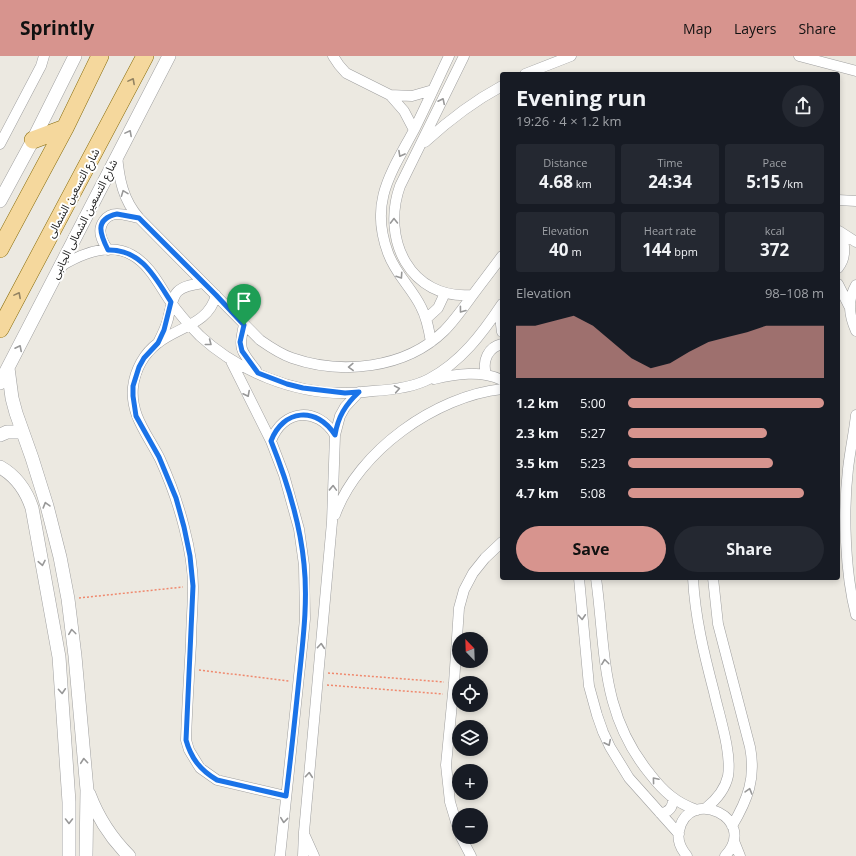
<!DOCTYPE html>
<meta charset="utf-8">
<style>
body{margin:0;font-family:"Open Sans","Noto Sans Arabic",sans-serif;background:#242831;color:#f1f3f6;height:100vh;display:flex;flex-direction:column;font-size:15px;white-space:nowrap}
*{box-sizing:border-box;margin:0}
p{font-size:13px;color:#9ea1a6}
.icon{flex:none;width:22px;height:22px;fill:none;stroke:currentColor;stroke-width:2;stroke-linecap:round;stroke-linejoin:round}
.map{position:relative;flex:1;overflow:hidden}
.panel{position:absolute;left:500px;top:16px;width:340px;height:508px;display:flex;flex-direction:column;background:#171b24;border-radius:4px;box-shadow:0 2px 6px #0003}
.panel>*{flex:none}
.needle{width:26px;rotate:337deg}
.controls{position:absolute;left:452px;top:576px;display:grid;gap:8px}
.controls a{display:grid;place-items:center;width:36px;height:36px;border-radius:50%;background:#171b24;box-shadow:0 2px 6px #0003;font-size:20px}
.pin{position:absolute;display:grid;place-items:center;width:34px;height:34px;color:#fff;margin:-41px -17px;border-radius:50% 50% 50% 0;rotate:-45deg;box-shadow:0 0 4px #0007}
.pin .icon{rotate:45deg}
.round{display:grid;place-items:center;flex:none;width:42px;height:42px;border-radius:21px;background:#242831}
.overview{display:flex;align-items:center;justify-content:space-between;height:68px;padding:0 16px}
h1{font-size:22px;font-weight:700;line-height:30px}
.metrics{display:grid;grid-template-columns:repeat(3,1fr);gap:6px;height:68px;padding:4px 16px}
.metrics div{display:grid;align-content:center;border-radius:4px;background:#242831;text-align:center}
.metrics b{font-size:17px;font-weight:700}
.metrics small{font-size:11px;font-weight:400}
.metrics p{font-size:11px}
.chart{height:112px;padding:8px 16px}
.chart p{display:flex;justify-content:space-between}
.chart svg{width:100%;height:72px;margin-top:4px;fill:#d7948e;opacity:.7}
.primary-button{display:flex;gap:8px;margin-top:auto;padding:8px 16px}
.primary-button a{flex:1;height:46px;border-radius:24px;background:#d7948e;color:#111;font-size:16px;font-weight:700;line-height:46px;text-align:center}
.primary-button a+a{background:#242831;color:#f1f3f6}
ul{padding:0 16px;list-style:none;font-size:13px}
li{display:grid;grid-template-columns:64px 48px 1fr;align-items:center;height:30px}
li i{height:10px;border-radius:5px;background:#d7948e}
header{display:flex;align-items:center;gap:24px;box-sizing:border-box;height:56px;padding:0 20px;background:#d7948e;color:#111}
header strong{font-size:19px}
nav{display:flex;gap:22px;margin-inline-start:auto;font-size:14px}
.map>svg:first-child{display:block}
.lines{fill:none;stroke-linecap:round;stroke-linejoin:round}
.minor-casing{stroke:#9f9f9f;stroke-width:11}
.tertiary-casing{stroke:#9f9f9f;stroke-width:14}
.primary-casing{stroke:#876b0a;stroke-width:18}
.path{stroke:#ef896e;stroke-width:1.5;stroke-dasharray:2 2;stroke-linecap:butt}
.minor{stroke:#fff;stroke-width:10}
.tertiary{stroke:#fff;stroke-width:13}
.primary{stroke:#f5d89d;stroke-width:17}
.oneway{stroke:#938362}
.oneway2{stroke:#989898}
.route-casing{stroke:#fff;stroke-width:8}
.route{stroke:#1a73e8;stroke-width:5}
.labels{text-anchor:middle;stroke-width:4;stroke-linejoin:round;paint-order:stroke}
.street-label{font-size:11px;fill:#1b1b1b;stroke:#fff}
</style>
<header>
<strong>Sprintly</strong>
<nav><a>Map</a><a>Layers</a><a>Share</a></nav>
</header>
<div class="map">
<svg width="856" height="800" viewBox="0 0 856 800">
<rect width="100%" height="100%" fill="#ece9e1"/>
<g class="lines">
<g class="minor-casing">
<path id="minor" d="M333 0 339 9 346 17 390 39 412 40 433 34
M464 0 400 130C381 183 410 244 472 239
M799 0 856 15
M525 18 571 0
M390 39 404 55 414 74
M425 86C449 64 474 45 502 30
M0 88 41 10 44 0
M117 99C119 123 123 144 139 162L260 284C270 291 280 298 292 302 341 319 405 313 444 275 453 266 461 255 469 244 480 229 491 215 502 200
M838 144 856 145
M839 175 856 186
M108 194C105 189 102 185 101 180 98 169 106 158 117 158 125 158 132 161 139 162
M61 210C81 198 110 186 132 199 150 209 159 229 170 245 179 258 189 269 200 280 238 315 294 338 346 337 355 337 364 336 373 335 391 334 412 332 429 323 461 306 482 278 502 248
M838 212C847 201 845 188 840 176
M838 228 849 250
M856 229C847 245 849 259 856 275
M216 239C209 268 178 271 158 287 144 297 135 314 133 331 130 359 148 379 160 403 170 425 178 447 184 471 189 490 193 511 193 531 193 550 191 569 191 588 189 620 187 652 186 684L189 694 200 712 217 724 286 740
M499 253 502 276
M426 263 438 252 445 237
M244 269C238 293 241 295 256 314
M431 286C429 274 427 262 421 251 412 232 396 219 388 197 369 146 391 117 414 74 426 50 437 25 449 0
M158 287C162 279 166 271 168 263 174 236 174 231 203 227
M230 303 271 385 284 419 299 473 304 509 305 563 280 800
M486 318C482 305 488 291 502 288
M434 323C456 318 481 314 502 324
M856 359C854 377 850 395 848 413 843 456 845 517 856 559
M271 385C283 353 317 350 335 379
M335 459C358 395 436 340 502 333
M579 522 589 630 597 659 603 676 610 691 629 722 679 778
M596 522C606 595 600 657 650 718 663 735 676 747 697 754
M693 522C695 561 704 598 714 636 719 659 732 697 728 720 725 734 716 744 706 752
M713 522 718 568 750 691C756 722 748 743 732 770
M660 757C669 757 673 751 673 743
M459 776 450 746 446 709 454 627 459 552 464 534 473 517 485 502 502 486
M305 780 314 800
M461 781 471 800
M734 785 740 800
M303 800 304 776 332 466 335 379 340 360 345 351 359 336
M687 800C681 793 677 784 679 775 688 729 760 763 725 800"/>
</g>
<g class="tertiary-casing">
<path id="tertiary" d="M0 145 33 84 75 0
M8 312 12 342 16 357 32 402 47 450 60 501 68 543 75 600 87 734 86 800
M0 327 169 0
M0 379 7 376H22
M0 411C16 420 26 434 32 452L59 601 69 746V800
M89 738C98 762 111 782 129 800"/>
</g>
<g class="primary-casing">
<path id="primary" d="M33 84 65 72
M0 193 65 72 100 0
M0 273 145 0"/>
</g>
<path class="path" d="M79 542 183 531
M199 614 289 625
M328 617 444 626
M327 629 443 638"/>
<use href="#minor" class="minor"/>
<use href="#tertiary" class="tertiary"/>
<use href="#primary" class="primary"/>
</g>
<defs><path id="oneway-chevron" d="M-2-3.5L2.5 0L-2 3.5" fill="none" stroke-width="1.6" stroke-linecap="round" stroke-linejoin="round"/></defs>
<g class="oneway">
<use href="#oneway-chevron" transform="translate(132 25) rotate(-62)"/>
<use href="#oneway-chevron" transform="translate(18 239) rotate(-62)"/>
</g>
<g class="oneway2">
<use href="#oneway-chevron" transform="translate(442 45) rotate(-64)"/>
<use href="#oneway-chevron" transform="translate(129 77) rotate(-62)"/>
<use href="#oneway-chevron" transform="translate(401 98) rotate(119)"/>
<use href="#oneway-chevron" transform="translate(124 137) rotate(-111)"/>
<use href="#oneway-chevron" transform="translate(394 165) rotate(-91)"/>
<use href="#oneway-chevron" transform="translate(400 220) rotate(56)"/>
<use href="#oneway-chevron" transform="translate(462 254) rotate(127)"/>
<use href="#oneway-chevron" transform="translate(209 287) rotate(38)"/>
<use href="#oneway-chevron" transform="translate(19 292) rotate(-63)"/>
<use href="#oneway-chevron" transform="translate(351 311) rotate(178)"/>
<use href="#oneway-chevron" transform="translate(397 333) rotate(-10)"/>
<use href="#oneway-chevron" transform="translate(247 338) rotate(63)"/>
<use href="#oneway-chevron" transform="translate(333 432) rotate(-88)"/>
<use href="#oneway-chevron" transform="translate(46 449) rotate(-106)"/>
<use href="#oneway-chevron" transform="translate(42 507) rotate(79)"/>
<use href="#oneway-chevron" transform="translate(582 561) rotate(86)"/>
<use href="#oneway-chevron" transform="translate(72 576) rotate(-97)"/>
<use href="#oneway-chevron" transform="translate(321 590) rotate(-85)"/>
<use href="#oneway-chevron" transform="translate(605 606) rotate(-97)"/>
<use href="#oneway-chevron" transform="translate(62 635) rotate(86)"/>
<use href="#oneway-chevron" transform="translate(608 687) rotate(64)"/>
<use href="#oneway-chevron" transform="translate(84 705) rotate(-95)"/>
<use href="#oneway-chevron" transform="translate(309 719) rotate(-85)"/>
<use href="#oneway-chevron" transform="translate(655 724) rotate(-130)"/>
<use href="#oneway-chevron" transform="translate(749 735) rotate(-74)"/>
<use href="#oneway-chevron" transform="translate(284 764) rotate(96)"/>
<use href="#oneway-chevron" transform="translate(69 765) rotate(90)"/>
</g>
<g class="lines">
<g class="route-casing">
<path id="route" d="M117 158 139 162 216 239 244 269 240 286 242 295 258 317 287 328 303 332 345 337 359 336C345 349 338 361 335 379 317 350 283 353 271 385 287 425 300 465 304 508 308 546 303 584 299 623 295 662 291 701 286 740L217 724C200 714 191 702 186 684L193 530 190 500 184 471 176 442 159 401 136 360 133 340V330L139 311 144 302 158 287 164 274 171 246C155 221 141 193 108 194 100 178 94 163 117 158Z"/>
</g>
<use href="#route" class="route"/>
</g>
<g class="labels">
<g class="street-label">
<text transform="translate(73 137) rotate(-62)" y="4">شارع التسعين الشمالى</text>
<text transform="translate(84 163) rotate(-63)" y="4">شارع التسعين الشمالى الجانبى</text>
</g>
</g>
</svg>
<div class="controls">
<a><svg class="needle" viewBox="-14 -14 28 28"><path d="M0-13l5 13h-10z" fill="#e53935"/><path d="M0 13l5-13h-10z" fill="#9ea1a6"/></svg></a>
<a><svg class="icon" aria-label="locate" viewBox="0 0 24 24"><circle cx="12" cy="12" r="6"/><path d="M12 2v4M12 18v4M2 12h4M18 12h4"/></svg></a>
<a><svg class="icon" aria-label="layers" viewBox="0 0 24 24"><path d="M12 4l9 5-9 5-9-5zM3 14l9 5 9-5"/></svg></a>
<a>+</a>
<a>−</a>
</div>
<div class="pin" style="left:244px;top:269px;background:#1e9e55"><svg class="icon" aria-label="arrive" viewBox="0 0 24 24"><path d="M6 21V4h12l-3 4 3 4H6"/></svg></div>
<section class="panel">
<div class="overview"><div><h1>Evening run</h1><p>19:26 · 4 × 1.2 km</p></div><a class="round"><svg class="icon" aria-label="share" viewBox="0 0 24 24"><path d="M12 15V3M7 8l5-5 5 5M5 13v7h14v-7"/></svg></a></div>
<div class="metrics">
<div><p>Distance</p><b>4.68<small> km</small></b></div>
<div><p>Time</p><b>24:34</b></div>
<div><p>Pace</p><b>5:15<small> /km</small></b></div>
</div>
<div class="metrics">
<div><p>Elevation</p><b>40<small> m</small></b></div>
<div><p>Heart rate</p><b>144<small> bpm</small></b></div>
<div><p>kcal</p><b>372</b></div>
</div>
<div class="chart"><p><span>Elevation</span>98–108 m</p>
<svg viewBox="0 0 160 44" preserveAspectRatio="none"><path d="M0 44V12L10 12L20 9L30 6L40 12L50 22L60 32L70 38L80 35L90 28L100 22L110 19L120 16L130 12L140 12L150 12L160 12V44z"/></svg>
</div>
<ul>
<li><b>1.2 km</b>5:00<i style="width:100%"></i></li>
<li><b>2.3 km</b>5:27<i style="width:71%"></i></li>
<li><b>3.5 km</b>5:23<i style="width:74%"></i></li>
<li><b>4.7 km</b>5:08<i style="width:90%"></i></li>
</ul>
<div class="primary-button"><a>Save</a><a>Share</a></div>
</section>
</div>
